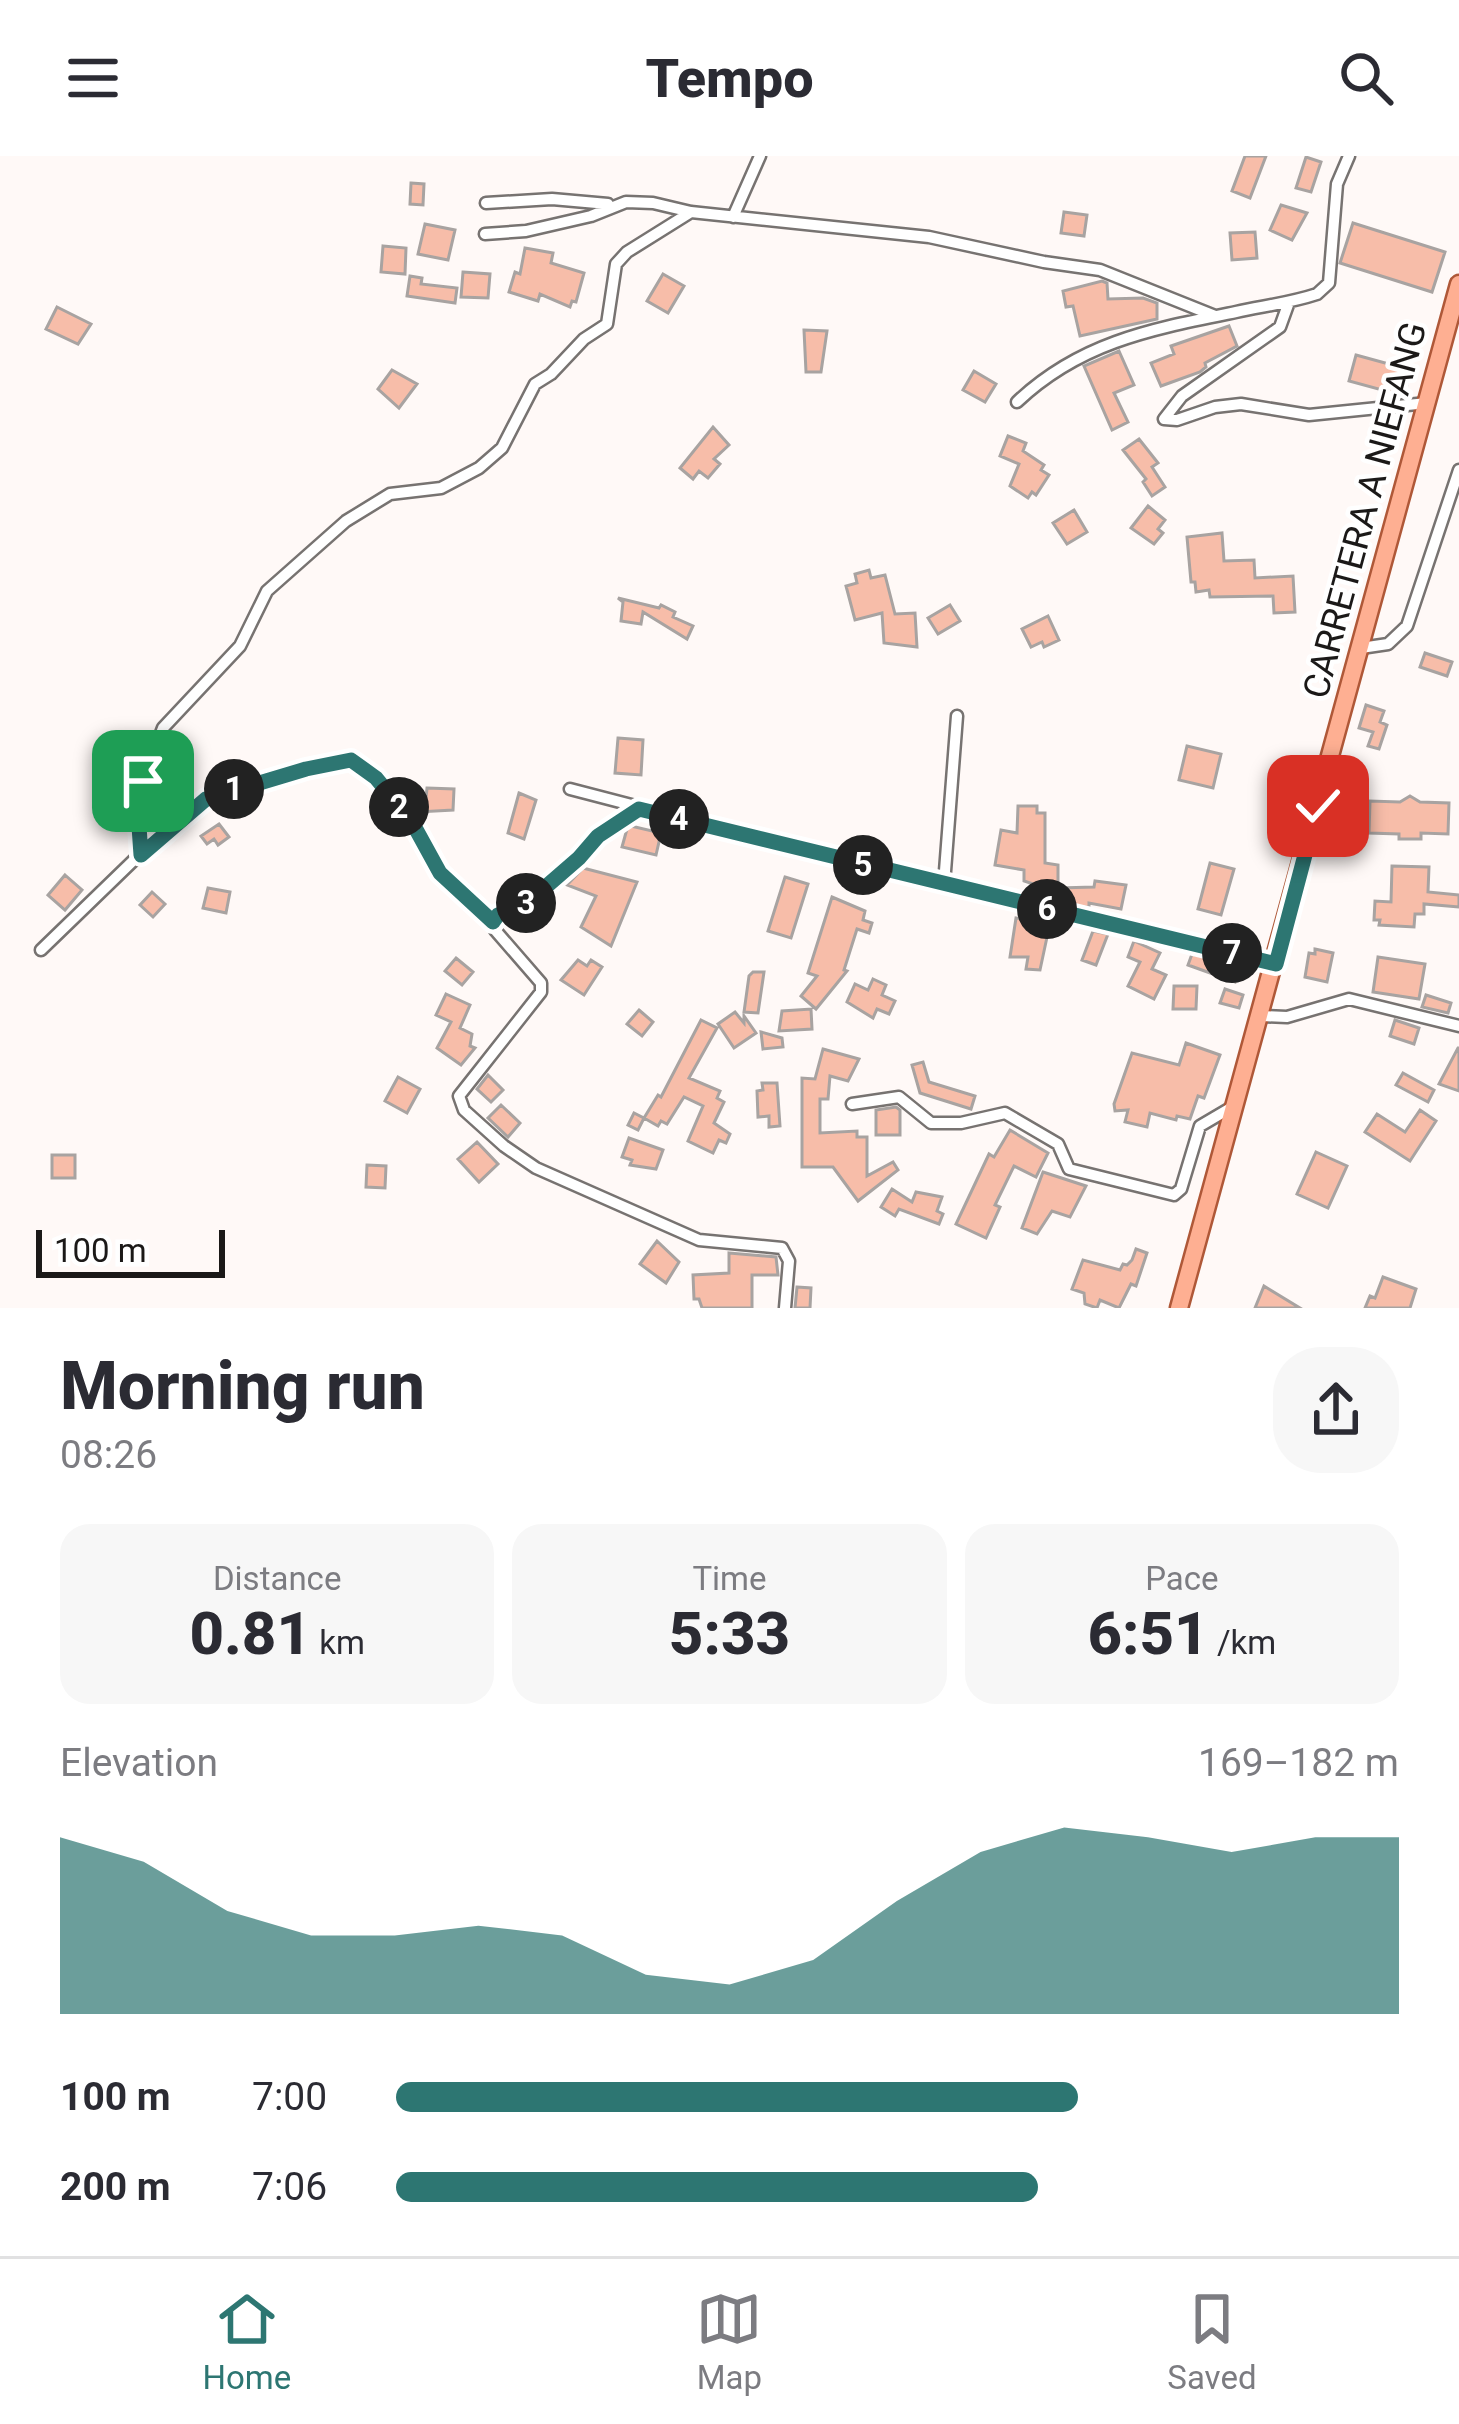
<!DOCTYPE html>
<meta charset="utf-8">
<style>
body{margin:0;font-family:Roboto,sans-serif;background:#f7f7f7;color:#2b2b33;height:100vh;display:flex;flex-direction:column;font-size:45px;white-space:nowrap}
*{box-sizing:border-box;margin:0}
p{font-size:39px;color:#7c7c81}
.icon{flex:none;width:66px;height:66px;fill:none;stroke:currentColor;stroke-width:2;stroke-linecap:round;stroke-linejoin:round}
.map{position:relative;height:1152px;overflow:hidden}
.sheet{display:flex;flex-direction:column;background:#fff;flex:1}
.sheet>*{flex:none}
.scale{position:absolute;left:36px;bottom:30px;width:189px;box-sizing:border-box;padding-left:12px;border:6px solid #1b1918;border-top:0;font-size:33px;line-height:42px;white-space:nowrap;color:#1b1918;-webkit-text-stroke:9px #fff;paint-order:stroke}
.pin{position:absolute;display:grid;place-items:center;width:102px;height:102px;color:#fff;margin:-51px;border-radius:24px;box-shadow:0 6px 18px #0006}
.km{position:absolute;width:60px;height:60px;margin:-30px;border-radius:50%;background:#222;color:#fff;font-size:33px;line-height:60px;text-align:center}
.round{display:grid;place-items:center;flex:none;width:126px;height:126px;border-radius:48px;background:#f7f7f7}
.headline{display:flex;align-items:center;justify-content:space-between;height:204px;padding:0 60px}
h1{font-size:66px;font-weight:800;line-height:90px}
.metrics{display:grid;grid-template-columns:repeat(3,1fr);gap:18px;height:204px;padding:12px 60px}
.metrics div{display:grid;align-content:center;border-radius:30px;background:#f7f7f7;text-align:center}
.metrics b{font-size:60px;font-weight:800}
.metrics small{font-size:33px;font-weight:400}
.metrics p{font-size:33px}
.chart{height:336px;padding:24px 60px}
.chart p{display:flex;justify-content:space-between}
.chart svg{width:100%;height:216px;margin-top:12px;fill:#2d7672;opacity:.7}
ul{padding:0 60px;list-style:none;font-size:39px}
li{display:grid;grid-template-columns:192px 144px 1fr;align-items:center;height:90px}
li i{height:30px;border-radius:15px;background:#2d7672}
header{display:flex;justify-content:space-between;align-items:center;height:156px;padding:0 60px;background:#fff;font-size:54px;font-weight:800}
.tabs{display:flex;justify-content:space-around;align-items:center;height:168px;border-top:3px solid #e1e1e2;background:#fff;font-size:33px;color:#7c7c81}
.tabs a{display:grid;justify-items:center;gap:6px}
.tabs .selected{color:#2d7672}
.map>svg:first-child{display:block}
.building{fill:#f7bda9;stroke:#a8a3a1;stroke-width:3}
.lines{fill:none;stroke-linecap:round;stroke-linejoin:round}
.minor-casing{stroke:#777371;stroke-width:15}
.primary-casing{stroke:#af5838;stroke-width:21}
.minor{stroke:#fff;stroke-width:10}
.primary{stroke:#feaf92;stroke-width:16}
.route-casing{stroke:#fff;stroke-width:24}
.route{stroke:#2d7672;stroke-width:15}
.labels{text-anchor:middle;stroke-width:9;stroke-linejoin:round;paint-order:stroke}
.street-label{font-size:36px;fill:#1b1918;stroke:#fff}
</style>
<header><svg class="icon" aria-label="menu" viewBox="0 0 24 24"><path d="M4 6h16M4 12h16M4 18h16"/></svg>Tempo<svg class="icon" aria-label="search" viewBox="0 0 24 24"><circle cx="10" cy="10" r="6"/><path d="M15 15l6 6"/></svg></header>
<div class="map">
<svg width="1459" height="1152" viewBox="0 0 1459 1152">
<rect width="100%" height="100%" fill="#fff9f7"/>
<path class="building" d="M1245 0H1266L1250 42 1232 35Z
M1306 1 1321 6 1311 36 1296 32Z
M411 27 424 28 423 49 410 48Z
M1281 49 1307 57 1292 84 1270 74Z
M1064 56 1087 59 1084 80 1061 77Z
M1353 67 1445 96 1432 136 1340 107Z
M425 68 455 74 448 104 418 98Z
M1255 76 1257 102 1232 104 1230 77Z
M383 90 406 92 405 118 381 116Z
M525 92 553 97 551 107 584 117 576 146 572 145 570 151 540 138 538 145 509 136 515 116 520 118Z
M463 116 490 118 488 142 461 141Z
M663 118 684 130 668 157 647 145Z
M410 120 422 122 421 128 457 132 455 147 407 140Z
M1102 125 1107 127 1108 143 1143 142 1157 147V163L1080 180 1073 150 1066 151 1063 135Z
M57 151 91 168 78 188 46 173Z
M1229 170 1237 190 1205 207 1206 211 1200 216 1161 230 1151 207 1174 198 1171 190Z
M804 174 827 175 821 216H806Z
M1119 195 1134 229 1114 237 1128 266 1112 274 1084 210Z
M1356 199 1411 214 1404 240 1349 225Z
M392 214 417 228 399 252 378 233Z
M974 215 996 228 985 246 963 234Z
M713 271 729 289 714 303 720 308 708 322 699 315 693 323 680 312Z
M1008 280 1026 287 1023 295 1044 309 1041 314 1049 319 1036 339 1032 336 1028 342 1010 330 1019 308 1000 300Z
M1139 283 1158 307 1152 311 1165 331 1152 340 1143 326 1146 323 1123 294Z
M1148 350 1165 364 1158 373 1163 377 1154 388 1131 372Z
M1074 354 1087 376 1067 388 1053 367Z
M1222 377 1224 405 1254 404 1255 422 1293 420 1295 456 1274 457 1273 440 1210 441 1209 434 1196 436 1195 426H1191L1187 381Z
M869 414 871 422 885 419 895 458 915 457 917 491 884 487 882 457 855 464 846 430 857 427 855 418Z
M618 442 659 452 661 449 675 456 673 461 693 470 687 483 643 456 641 468 621 465 623 446Z
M950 449 960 465 938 478 928 462Z
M1048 460 1059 484 1044 491 1042 486 1031 491 1022 473Z
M1425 497 1452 506 1447 520 1420 511Z
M1366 549 1384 555 1380 566 1387 569 1379 593 1368 590 1373 576 1359 572Z
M618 582 643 584 641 619 615 617Z
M1187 590 1221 598 1213 632 1179 624Z
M427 632 454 633 453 654 418 656 419 642H426Z
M519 637 536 644 524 683 508 677Z
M1410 640 1420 646 1449 647 1448 678 1421 677V683H1399V678L1369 677 1370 645 1400 646Z
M1018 650H1037V657H1045V707L1058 709V732L1094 731 1095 725 1126 729 1121 753 1089 747V751L1080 752 1041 742 1039 730 1024 725V714L995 709 1001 674 1017 677Z
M219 668 229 681 218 689 214 683 207 688 201 680Z
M631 670 661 677 656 699 622 691 627 673Z
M1210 707 1234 713 1221 759 1198 753Z
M1392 710 1429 711 1428 736 1459 739V751L1424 748V758H1415L1414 771 1379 769 1380 764H1374L1375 745 1391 746Z
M583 712 637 726 611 790 581 771 596 740 567 729Z
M65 719 82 734 65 754 48 739Z
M785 721 808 728 791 782 768 775Z
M208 732 230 736 226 757 203 752Z
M152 736 165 748 153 761 140 749Z
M832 741 865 755 863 764 872 767 869 777 857 773 844 814 847 815 816 853 801 840 817 820 808 817Z
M1016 762 1050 767 1040 814 1026 813 1028 801H1010Z
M1093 775 1108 778 1096 809 1082 804Z
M1134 785 1160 797 1152 813 1166 819 1154 843 1128 830 1140 806 1128 801Z
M1315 793 1333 797 1327 826 1305 821 1309 797 1315 798Z
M1192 798 1238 809 1235 826 1188 809Z
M1378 801 1425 808 1419 843 1373 836Z
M456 802 473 816 462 829 445 815Z
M578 804 587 810 591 804 602 811 584 839 561 824Z
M753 816H764L758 857 744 856 749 820Z
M873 823 886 829 882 839 895 845 889 858 877 853 873 862 847 846 855 828 868 834Z
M1174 830H1197L1196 853H1173Z
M1225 833 1243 839 1239 852 1220 847Z
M446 838 470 849 460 872 472 878 470 890 475 892 461 909 437 892 451 866 436 859Z
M1426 839 1451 847 1448 857 1422 851Z
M811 853 812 873 779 875 782 855Z
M639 854 653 866 642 880 627 868Z
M735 856 744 867V860L756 877 734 892 718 868Z
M701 864 717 872 689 922 720 935 717 942 724 946 714 967 730 978 726 987 719 984 713 997 688 985 703 950 684 941 667 968 661 965 658 970 644 962 638 974 628 969 634 957 644 962 658 939 661 941Z
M1395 864 1419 872 1414 888 1390 880Z
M761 876 782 882 783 891 763 893Z
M1186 887 1220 899 1204 942 1198 940 1190 963 1177 960 1176 964 1150 957 1147 971 1125 966 1128 954 1115 955 1114 948 1132 897 1179 909Z
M1458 892H1459V935L1439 928Z
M823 893 859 903 848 925 830 920 828 943H820V977L857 975V981H867V1020L893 1006 898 1014 858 1045 833 1011H802V922L815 923Z
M923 906 929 926 975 940 971 953 920 937 912 909Z
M1403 917 1434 934 1428 946 1396 929Z
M488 919 503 934 491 946 477 933Z
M398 921 420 933 407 957 385 945Z
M762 927H777L780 970 769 971V960L758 961 757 935 763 934Z
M501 949 520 967 508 981 488 962Z
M896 951 900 954V979H876V954Z
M1420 954 1436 965 1410 1005 1365 976 1377 958 1405 976Z
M1010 974 1048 997 1036 1021 1014 1010 995 1049 1000 1051 986 1082 956 1068 989 998 994 1001Z
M629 982 663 994 656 1013 630 1009 632 1004 622 1001Z
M477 986 498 1008 479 1026 458 1003Z
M1316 996 1347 1010 1328 1052 1297 1038Z
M52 999H75V1022H52Z
M367 1009 386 1010 385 1032 366 1031Z
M1043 1016 1086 1030 1070 1061 1052 1055 1037 1078 1022 1072Z
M892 1033 912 1046 916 1036 942 1041 937 1055 943 1058 939 1068 899 1053 895 1060 881 1051Z
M657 1085 679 1106 666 1127 640 1108Z
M1136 1093 1147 1097 1136 1130 1131 1128 1119 1152 1100 1144 1097 1152 1085 1148 1084 1137 1072 1133 1083 1104 1120 1114 1123 1108 1127 1109 1132 1104Z
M729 1097 776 1101 778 1119H752V1152H702L699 1143H694L693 1119 729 1117Z
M1383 1121 1416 1133 1410 1152H1365L1370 1140 1375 1142Z
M1264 1130 1300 1152H1255Z
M797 1131 811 1132 810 1152H795Z"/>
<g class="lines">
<g class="minor-casing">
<path id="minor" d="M486 47 552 43 608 48
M733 61 760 0
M485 78 526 75 591 60 626 46 653 47 691 56 929 81 1044 106 1100 114 1215 160
M1289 146 1280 171 1182 240 1164 263 1177 264 1215 251 1241 248 1309 259 1427 247
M1017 246C1080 186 1152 173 1236 156 1263 150 1290 147 1317 138L1329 127 1337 28 1349 0
M1361 492 1388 488 1407 470 1459 314
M570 633 905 720 1275 808
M141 699 138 656 143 625 163 572 240 490 267 435 346 365 390 338 441 332 479 312 502 292 535 228 551 218 584 183 607 168 616 108 627 96 691 56
M944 728 957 560
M493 766 498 759 525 747 579 702 598 680 639 653
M41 794 135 703 206 643 306 613 351 604 364 610 424 683 440 717 493 766 495 774 541 827V836L459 940 464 954 504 990 536 1012 699 1084 782 1092 789 1105 785 1152
M1262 860 1287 861 1349 843 1459 870
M852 948 899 941 931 967H961L1005 957 1058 988 1069 1013 1174 1039 1181 1033 1200 970 1234 950"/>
</g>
<g class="primary-casing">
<path id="primary" d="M1179 1152 1459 128"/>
</g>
<use href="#minor" class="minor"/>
<use href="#primary" class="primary"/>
</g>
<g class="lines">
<g class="route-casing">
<path id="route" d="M143 625 138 656 141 699 206 643 306 613 351 604 376 622 412 666 440 717 493 766 498 759 526 748 579 702 598 680 639 653 1276 808 1318 650"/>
</g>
<use href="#route" class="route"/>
</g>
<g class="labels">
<g class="street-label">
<text transform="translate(1364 354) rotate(-75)" y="13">CARRETERA A NIEFANG</text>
</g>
</g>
</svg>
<div class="scale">100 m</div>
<div class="pin" style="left:143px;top:625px;background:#1e9e55"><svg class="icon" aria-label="arrive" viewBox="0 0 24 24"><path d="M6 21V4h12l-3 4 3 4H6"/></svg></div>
<div class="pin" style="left:1318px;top:650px;background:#d93025"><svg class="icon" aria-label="check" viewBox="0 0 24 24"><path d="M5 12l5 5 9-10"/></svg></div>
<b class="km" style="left:234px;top:633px">1</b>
<b class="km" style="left:399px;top:651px">2</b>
<b class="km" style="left:526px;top:747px">3</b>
<b class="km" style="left:679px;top:663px">4</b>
<b class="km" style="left:863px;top:709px">5</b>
<b class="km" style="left:1047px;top:753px">6</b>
<b class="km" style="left:1232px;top:797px">7</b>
</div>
<section class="sheet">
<div class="headline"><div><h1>Morning run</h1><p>08:26</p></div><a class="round"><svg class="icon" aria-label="share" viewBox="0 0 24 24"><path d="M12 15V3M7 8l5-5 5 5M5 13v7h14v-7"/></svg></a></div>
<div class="metrics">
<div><p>Distance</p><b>0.81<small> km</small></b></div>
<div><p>Time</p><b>5:33</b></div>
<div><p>Pace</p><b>6:51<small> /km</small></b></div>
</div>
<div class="chart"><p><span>Elevation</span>169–182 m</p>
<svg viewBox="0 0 160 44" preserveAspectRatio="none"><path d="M0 44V8L10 13L20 23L30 28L40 28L50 26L60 28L70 36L80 38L90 33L100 21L110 11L120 6L130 8L140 11L150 8L160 8V44z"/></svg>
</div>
<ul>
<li><b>100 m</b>7:00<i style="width:68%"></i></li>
<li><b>200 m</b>7:06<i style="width:64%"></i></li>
</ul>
</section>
<nav class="tabs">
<a class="selected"><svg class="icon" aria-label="home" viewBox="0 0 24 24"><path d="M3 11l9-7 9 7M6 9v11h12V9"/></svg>Home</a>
<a><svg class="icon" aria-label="map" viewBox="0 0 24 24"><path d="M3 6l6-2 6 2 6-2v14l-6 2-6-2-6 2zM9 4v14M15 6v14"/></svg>Map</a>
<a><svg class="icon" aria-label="saved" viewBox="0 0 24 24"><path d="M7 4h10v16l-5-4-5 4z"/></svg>Saved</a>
</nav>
